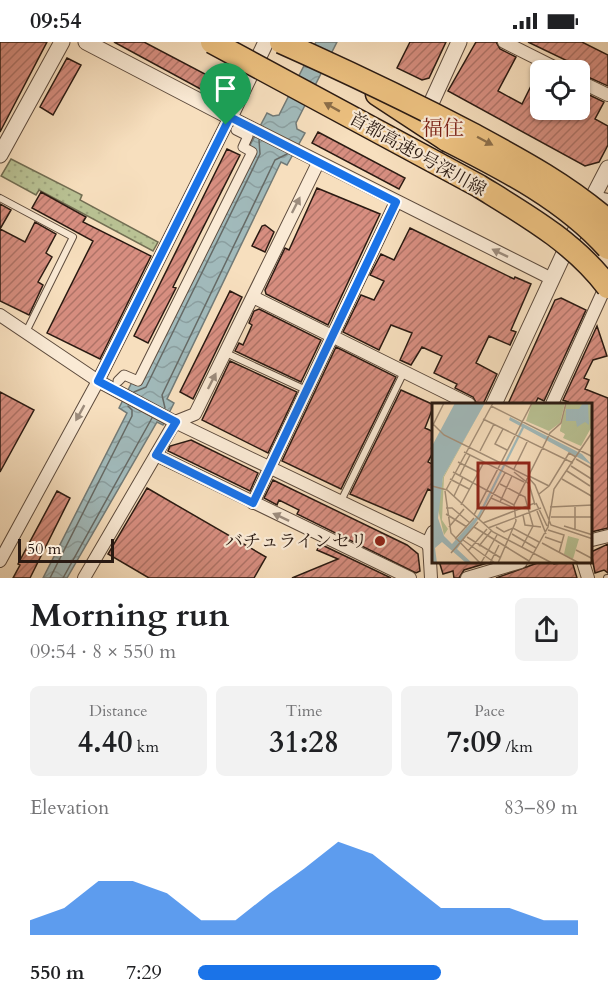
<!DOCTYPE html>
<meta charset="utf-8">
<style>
body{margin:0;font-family:Cardo,"Noto Serif JP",serif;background:#f2f2f2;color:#202124;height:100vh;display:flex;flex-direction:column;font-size:22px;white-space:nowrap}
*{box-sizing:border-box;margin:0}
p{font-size:20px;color:#757577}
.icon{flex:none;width:33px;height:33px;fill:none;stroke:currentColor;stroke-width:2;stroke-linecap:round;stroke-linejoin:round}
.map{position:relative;height:536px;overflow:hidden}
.sheet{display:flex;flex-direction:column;background:#fff;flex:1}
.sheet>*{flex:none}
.buttons{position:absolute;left:530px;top:18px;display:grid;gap:12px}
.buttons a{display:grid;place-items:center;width:60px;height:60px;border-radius:9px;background:#fff;box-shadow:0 2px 4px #0004;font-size:30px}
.scale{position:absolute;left:18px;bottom:15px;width:96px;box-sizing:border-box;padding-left:6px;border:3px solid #2a1a12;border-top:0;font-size:16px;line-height:21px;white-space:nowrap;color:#2a1a12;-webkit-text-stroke:4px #faead5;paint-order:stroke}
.pin{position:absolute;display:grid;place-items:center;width:51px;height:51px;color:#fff;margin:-62px -26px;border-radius:50% 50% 50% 0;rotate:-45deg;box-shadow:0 0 6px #0007}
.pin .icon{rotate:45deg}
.round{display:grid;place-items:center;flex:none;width:63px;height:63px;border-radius:9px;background:#f2f2f2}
.summary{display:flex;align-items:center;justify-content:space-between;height:102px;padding:0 30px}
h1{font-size:33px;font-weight:600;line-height:45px}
.metrics{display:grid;grid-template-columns:repeat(3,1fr);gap:9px;height:102px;padding:6px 30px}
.metrics div{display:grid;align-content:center;border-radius:9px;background:#f2f2f2;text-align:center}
.metrics b{font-size:30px;font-weight:600}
.metrics small{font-size:16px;font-weight:400}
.metrics p{font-size:16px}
.chart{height:168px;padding:12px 30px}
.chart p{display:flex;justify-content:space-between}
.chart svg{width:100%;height:108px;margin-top:6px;fill:#1a73e8;opacity:.7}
ul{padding:0 30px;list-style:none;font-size:20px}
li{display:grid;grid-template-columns:96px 72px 1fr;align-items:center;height:45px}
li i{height:15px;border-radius:8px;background:#1a73e8}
.status{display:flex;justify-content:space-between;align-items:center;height:42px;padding:0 30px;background:#fff;direction:ltr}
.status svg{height:16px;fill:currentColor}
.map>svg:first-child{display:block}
.grass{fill:url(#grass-dots);stroke:#726e53;stroke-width:1.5}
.water{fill:url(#water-waves);stroke:#717a77;stroke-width:1.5}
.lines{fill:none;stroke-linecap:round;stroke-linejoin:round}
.shore{stroke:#666a66;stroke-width:1.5}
.building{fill:url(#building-hatch);stroke:#2a1a12;stroke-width:1.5}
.service-casing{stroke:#5d4b3d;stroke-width:8}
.pedestrian-casing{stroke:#5d4b3d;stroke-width:11}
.minor-casing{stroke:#5d4b3d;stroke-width:14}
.tertiary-casing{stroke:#5d4b3d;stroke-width:17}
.motorway-casing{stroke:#2a1a12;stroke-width:25}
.service{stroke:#faead5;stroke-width:6}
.pedestrian{stroke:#faead5;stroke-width:9}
.minor{stroke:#faead5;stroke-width:12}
.tertiary{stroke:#faead5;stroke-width:15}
.motorway{stroke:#ecc07f;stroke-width:22}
.motorway-bridge-casing{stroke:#2a1a12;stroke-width:25;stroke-linecap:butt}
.motorway-bridge{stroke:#ecc07f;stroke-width:22}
.oneway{fill:#8b6d48}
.oneway2{fill:#9c8c7d}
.route-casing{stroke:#fff;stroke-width:12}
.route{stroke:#1a73e8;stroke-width:8}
.poi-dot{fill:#8f2418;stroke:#faead5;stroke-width:2}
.labels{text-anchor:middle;stroke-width:4.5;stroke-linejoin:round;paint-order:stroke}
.street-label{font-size:18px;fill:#2a1a12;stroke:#faead5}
.poi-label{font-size:18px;fill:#2a1a12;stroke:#faead5;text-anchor:end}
.quarter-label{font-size:21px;fill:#7a1f14;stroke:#faead5}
.inset-river{fill:none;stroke:#a1babb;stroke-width:3}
.inset-road{fill:none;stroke:#a59079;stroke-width:1.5}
.view{fill:#8f2418;fill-opacity:0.15;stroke:#8f2418;stroke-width:3}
.inset-edge{fill:none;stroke:#2a1a12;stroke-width:3}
</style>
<div class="status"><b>09:54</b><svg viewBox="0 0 49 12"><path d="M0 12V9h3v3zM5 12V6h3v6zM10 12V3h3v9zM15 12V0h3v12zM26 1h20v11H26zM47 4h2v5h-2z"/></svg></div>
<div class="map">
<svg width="608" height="536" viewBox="0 0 608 536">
<defs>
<pattern id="grass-dots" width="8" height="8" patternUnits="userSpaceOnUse" patternTransform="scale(1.5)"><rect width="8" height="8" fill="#b9c294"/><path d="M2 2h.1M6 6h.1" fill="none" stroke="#9fa67f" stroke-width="1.8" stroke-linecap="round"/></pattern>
<pattern id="water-waves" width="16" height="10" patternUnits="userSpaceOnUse" patternTransform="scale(1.5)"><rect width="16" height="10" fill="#a1babb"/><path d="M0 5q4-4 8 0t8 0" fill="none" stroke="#8b9fa0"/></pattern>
<pattern id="building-hatch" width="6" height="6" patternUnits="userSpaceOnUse" patternTransform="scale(1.5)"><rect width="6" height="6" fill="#d78e80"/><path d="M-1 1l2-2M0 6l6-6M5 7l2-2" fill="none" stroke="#af7367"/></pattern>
</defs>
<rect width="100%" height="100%" fill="#f7dfbe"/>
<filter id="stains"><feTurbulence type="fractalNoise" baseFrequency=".00333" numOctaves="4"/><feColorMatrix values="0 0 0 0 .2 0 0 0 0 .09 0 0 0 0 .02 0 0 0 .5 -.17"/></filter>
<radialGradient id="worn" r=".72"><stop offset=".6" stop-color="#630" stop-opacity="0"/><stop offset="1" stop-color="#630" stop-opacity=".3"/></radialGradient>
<path class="grass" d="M11 117 82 153 80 158 158 200 153 209 39 148 36 153 1 134Z"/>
<path class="water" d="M316 0H337L296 81 297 87 305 91 287 123 281 120 167 357 174 361 163 383 157 380 67 536H43L127 371 119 366 132 340 140 343 255 108 249 105 267 71 273 74 279 73Z"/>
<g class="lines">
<path class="shore" d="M134 350 146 345 260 112 259 98
M165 366 162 353 275 118 287 112
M50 536 132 374V368L128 364
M63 536 152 376"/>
</g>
<path class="building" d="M0 0H47L0 90Z
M114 0H144L224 42 217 56Z
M410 0H446L429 36 422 38 397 26Z
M476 0H496L500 7 516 15 498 49 522 62 531 44 540 49V68H579V48L604 60 595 77 608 84V103L599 120 585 124 448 49Z
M528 0H582L608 13V44L579 31 574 27 576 23Z
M67 16 81 23 53 73 40 65Z
M318 90 405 136 399 147 312 101Z
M227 107 240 113 173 245 176 246 148 301 134 294Z
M317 146 380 172 328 283 266 252 265 248 285 206 289 208Z
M41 150 86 175 83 180 151 214 100 317 47 291 93 199 32 166Z
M0 162 11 168 0 187 25 200 35 180 56 192 46 211 52 215 38 240 43 243 29 273 0 259Z
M265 183 274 190 265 210 252 204 262 184Z
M410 186 514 237 515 235 531 242 511 288 516 290 510 303 489 294 476 321 497 332 483 362H477L473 355 455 346 457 342 434 331 442 314 422 305 411 323 400 318 412 291 391 283 379 308 343 290 361 253 374 258 384 239 370 233 381 212 394 218Z
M230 249 242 255 193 357 180 350Z
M561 256 586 268 544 359 538 356 535 362H508L555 258Z
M259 267 321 298 301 340 235 309 239 301 243 303 252 283 249 281 254 269Z
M597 284 607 314 593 318 584 336 589 338 585 347 608 356V486L591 490V362H567L568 360 563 358Z
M336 305 396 335 341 447 282 419Z
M230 319 297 350 268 411 202 378Z
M401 348 434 363 425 386 434 390V408L428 420 434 423V450L428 447 413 479 350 452Z
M0 350 34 368 0 430Z
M191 398 258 431 250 449 168 409 170 404Z
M273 438 407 503 418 512 420 529 416 531 297 472 299 468 279 458 277 463 264 456Z
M147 446 266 515 254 536H149L108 512Z
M57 449 70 456 30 536H13L20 523 18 522Z
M320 502 391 536H292L338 517 317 508Z
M608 502V531L604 528 595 531 591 510Z
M439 519H494L464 528 459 536H454L453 529 443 532Z
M543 519H553L554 522 572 519 577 536H496Z"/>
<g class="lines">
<g class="service-casing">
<path id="service" d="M0 156 73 195 26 290
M226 311 306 348
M341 459 404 330
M607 536H608"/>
</g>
<g class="pedestrian-casing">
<path id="pedestrian" d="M118 339 124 333 138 339 252 110 243 105 248 94 236 88"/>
</g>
<g class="minor-casing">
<path id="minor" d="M504 0 560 28
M579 39 608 53
M593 155 608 158
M253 255 469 362
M0 273 98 339 175 380 429 502 431 536
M552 362 603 250
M156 413 410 536
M253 461 396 160
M592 498 608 494
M0 519 98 339 230 75 552 237
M583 520 588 536
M84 536 175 380 195 372 318 121
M467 536 521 520"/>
</g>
<g class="tertiary-casing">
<path id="tertiary" d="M86 0 230 75 266 0
M428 68 459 0
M0 113 62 0
M494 362 566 207 608 126
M429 502 434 491"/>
</g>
<g class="motorway-casing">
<path id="motorway" d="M377 52 447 98"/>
</g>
<use href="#service" class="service"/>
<use href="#pedestrian" class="pedestrian"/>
<use href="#minor" class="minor"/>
<use href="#tertiary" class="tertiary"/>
<use href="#motorway" class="motorway"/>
<g class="motorway-bridge-casing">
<path id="motorway-bridge" d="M212 0 479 144C526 173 574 200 608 245
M281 0C346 29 409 59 472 92 520 118 567 143 608 179
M447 98C504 127 564 157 608 206"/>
</g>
<use href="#motorway-bridge" class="motorway-bridge"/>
</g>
<defs><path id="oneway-solid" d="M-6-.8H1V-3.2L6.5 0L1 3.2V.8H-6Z" transform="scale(1.5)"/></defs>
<g class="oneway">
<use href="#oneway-solid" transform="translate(332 65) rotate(-151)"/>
<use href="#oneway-solid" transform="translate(485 99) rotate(28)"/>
</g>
<g class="oneway2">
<use href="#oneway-solid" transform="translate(296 163) rotate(-63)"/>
<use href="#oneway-solid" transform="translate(500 211) rotate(-154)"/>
<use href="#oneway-solid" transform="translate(212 339) rotate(-63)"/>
<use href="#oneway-solid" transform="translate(80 371) rotate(119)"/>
<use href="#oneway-solid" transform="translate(281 475) rotate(-155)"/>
</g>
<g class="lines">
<g class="route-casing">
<path id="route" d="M230 75 396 160 253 461 156 413 176 380 98 339Z"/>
</g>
<use href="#route" class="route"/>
</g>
<circle class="poi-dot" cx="380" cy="499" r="6"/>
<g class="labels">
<g class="street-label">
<text transform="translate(418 112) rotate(29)" y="6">首都高速9号深川線</text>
</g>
<g class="poi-label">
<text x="368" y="505">バチュラインセリ</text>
</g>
<g class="quarter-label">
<text x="443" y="93">福住</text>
</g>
</g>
<g transform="translate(432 361)">
<rect width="160" height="160" fill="#f7dfbe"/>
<path d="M100 0H133L128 20 117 28 94 18ZM135 0H158L160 23 149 43 131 35 133 31 128 28ZM51 3 12 74 10 117 16 126 12 132 6 106 11 74ZM136 133 147 136 141 156 132 151Z" fill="#b9c294"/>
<path d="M156 0H158L160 23 154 32 149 30 144 36 128 28 134 2 141 4 133 6 132 15 137 22 158 23Z" fill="#b9c294"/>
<path d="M23 0H53L11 74 6 115 12 133 20 141 46 112 90 24 77 17 78 14 150 51 160 62 92 25 47 115 25 146 40 160H34L10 139 3 145 5 160H0V43ZM151 0 156 1 157 22 153 19 145 24 144 18H134V6H147Z" fill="#a1babb"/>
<path class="inset-river" d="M16 32 35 0M17 33 37 0M0 68 10 47M0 72 15 38"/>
<path class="inset-road" d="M59 3 161 54M51 16 141 60M0 20 12 32 95 73 103 82 119 122 161 136M0 24 12 0M71 26 63 41 75 47M48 48 62 21M32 49 92 79M144 56 161 66M26 59 46 69M139 63 161 77M82 66 96 37M135 68 158 83M21 69 82 102M82 69 97 81 103 102M28 72 38 52M97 73 117 83M18 76 37 86M130 76 161 94M68 81 93 94 101 123 90 144M0 83 15 87 61 129 120 160M14 87 61 0M13 88 19 130 48 160M107 91 117 83 137 50 144 54M22 93 31 74M59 95 82 105M68 99 80 73M104 100 115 123M29 102 52 59M118 104 161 102M14 105H20L38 120M105 108 114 131M14 111 35 124M42 112 100 0M91 112 93 122 109 124M119 114H161M47 116 73 70M51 120 103 100M132 123 161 132M17 124 32 106M42 124 97 158M64 124 72 129 81 125 107 139M56 125 109 105M143 126V104M116 127 132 132 127 150M80 131 104 145M35 134 69 155M113 134 130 140M23 136 42 115M31 137 63 160M110 140 147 160M47 143 60 127M144 147 161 156M36 148 55 126M19 150 46 119M49 160 65 132M58 160 67 142M66 160 84 118 82 102 118 30 129 20 134 0M96 160 116 124 122 86 161 28"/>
<path class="view" d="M46 60H97V105H46Z"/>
<rect width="160" height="160" class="inset-edge"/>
</g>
<rect width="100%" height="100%" filter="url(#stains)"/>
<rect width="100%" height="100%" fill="url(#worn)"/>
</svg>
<div class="buttons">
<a><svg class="icon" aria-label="locate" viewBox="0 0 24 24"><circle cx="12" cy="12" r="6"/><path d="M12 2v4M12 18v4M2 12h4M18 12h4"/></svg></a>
</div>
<div class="scale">50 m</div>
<div class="pin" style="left:226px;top:83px;background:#1e9e55"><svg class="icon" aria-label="arrive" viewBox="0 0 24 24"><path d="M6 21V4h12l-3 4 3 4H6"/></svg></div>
</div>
<section class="sheet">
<div class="summary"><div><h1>Morning run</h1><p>09:54 · 8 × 550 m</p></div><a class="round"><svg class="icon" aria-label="share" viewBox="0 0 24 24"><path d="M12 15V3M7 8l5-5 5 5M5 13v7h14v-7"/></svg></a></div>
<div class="metrics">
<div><p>Distance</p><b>4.40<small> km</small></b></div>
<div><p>Time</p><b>31:28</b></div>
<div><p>Pace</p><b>7:09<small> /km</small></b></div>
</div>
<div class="chart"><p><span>Elevation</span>83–89 m</p>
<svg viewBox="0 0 160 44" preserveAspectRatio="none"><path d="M0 44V38L10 33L20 22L30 22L40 27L50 38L60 38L70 27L80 17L90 6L100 11L110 22L120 33L130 33L140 33L150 38L160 38V44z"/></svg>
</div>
<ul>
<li><b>550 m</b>7:29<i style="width:64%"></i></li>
</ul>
</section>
